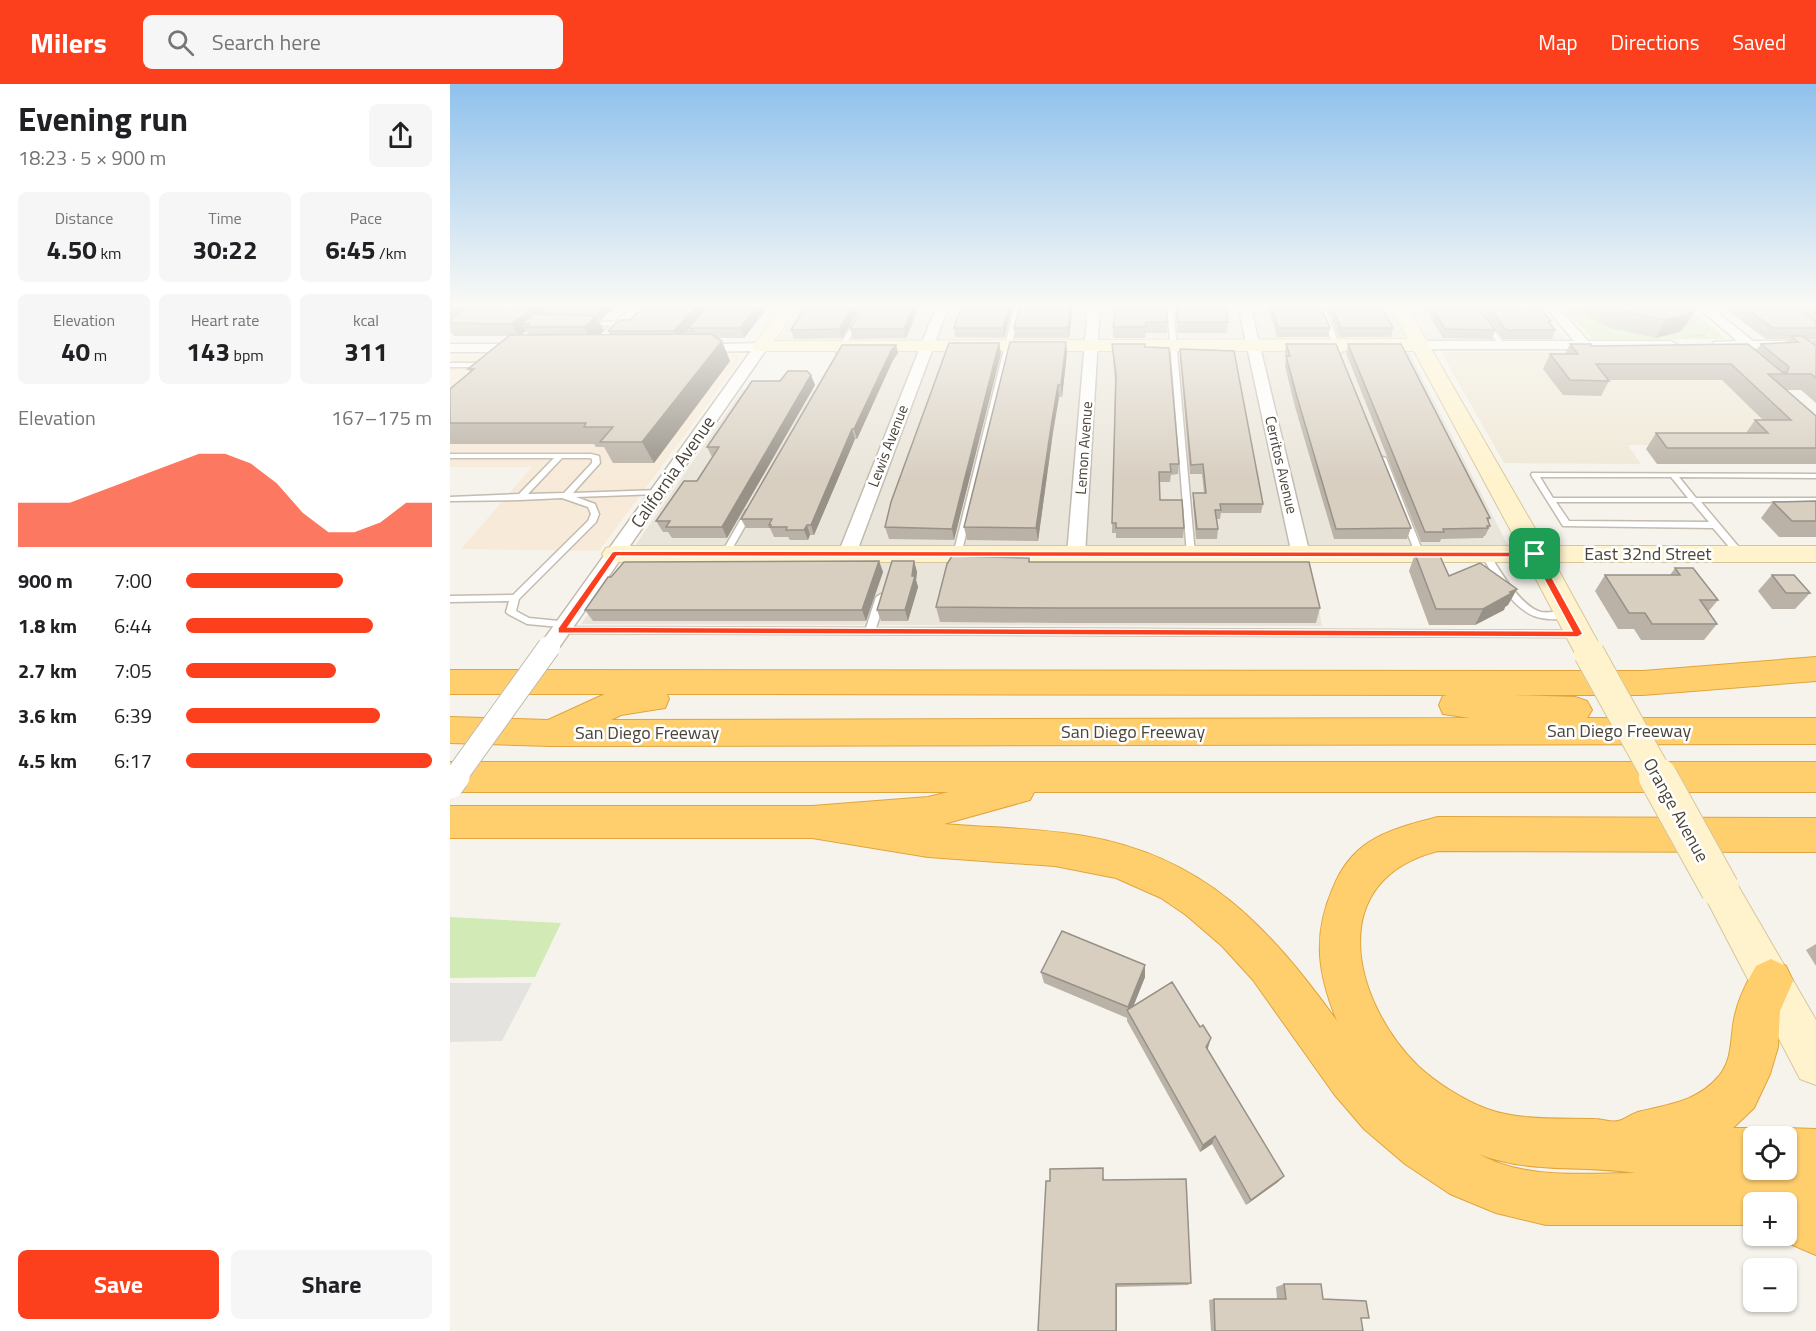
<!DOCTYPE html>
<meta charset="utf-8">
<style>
body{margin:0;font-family:"Titillium Web",sans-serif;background:#f6f6f6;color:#202124;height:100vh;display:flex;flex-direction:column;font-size:22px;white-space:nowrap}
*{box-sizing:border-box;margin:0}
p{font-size:20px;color:#757577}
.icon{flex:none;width:33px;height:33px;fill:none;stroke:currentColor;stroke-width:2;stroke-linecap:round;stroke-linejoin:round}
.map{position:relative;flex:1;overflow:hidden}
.side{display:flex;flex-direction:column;background:#fff;width:450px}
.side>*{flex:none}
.controls{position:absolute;left:1293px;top:1042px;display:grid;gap:12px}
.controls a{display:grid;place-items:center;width:54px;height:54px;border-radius:9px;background:#fff;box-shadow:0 2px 4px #0004;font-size:30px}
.pin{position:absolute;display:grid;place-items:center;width:51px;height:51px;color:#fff;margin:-26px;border-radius:12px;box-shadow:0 3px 9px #0006}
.round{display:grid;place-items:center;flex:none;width:63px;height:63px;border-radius:9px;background:#f6f6f6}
.summary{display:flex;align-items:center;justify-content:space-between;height:102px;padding:0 18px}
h1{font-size:33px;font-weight:700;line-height:45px}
.stats{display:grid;grid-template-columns:repeat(3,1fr);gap:9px;height:102px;padding:6px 18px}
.stats div{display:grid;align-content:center;border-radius:9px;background:#f6f6f6;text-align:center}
.stats b{font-size:26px;font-weight:700}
.stats small{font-size:16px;font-weight:400}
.stats p{font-size:16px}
.chart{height:168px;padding:12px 18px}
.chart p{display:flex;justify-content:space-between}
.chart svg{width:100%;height:108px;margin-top:6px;fill:#fc3f1d;opacity:.7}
.button{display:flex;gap:12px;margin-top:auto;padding:12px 18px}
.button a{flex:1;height:69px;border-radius:9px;background:#fc3f1d;color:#fff;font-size:24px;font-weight:700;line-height:69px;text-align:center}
.button a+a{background:#f6f6f6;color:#202124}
ul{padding:0 18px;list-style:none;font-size:20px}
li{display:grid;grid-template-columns:96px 72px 1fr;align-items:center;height:45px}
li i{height:15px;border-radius:8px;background:#fc3f1d}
header{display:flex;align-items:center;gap:36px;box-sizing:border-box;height:84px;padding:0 30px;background:#fc3f1d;color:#fff}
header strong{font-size:28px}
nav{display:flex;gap:33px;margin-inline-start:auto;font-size:21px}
.search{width:420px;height:54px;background:#f6f6f6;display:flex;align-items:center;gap:15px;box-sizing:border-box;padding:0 21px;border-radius:9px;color:#757577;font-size:22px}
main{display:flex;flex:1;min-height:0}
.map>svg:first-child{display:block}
.residential{fill:#eae5da}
.commercial{fill:#f7ead8}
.education{fill:#efe8d6}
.green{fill:#d2eab5}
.parking{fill:#e5e3e0}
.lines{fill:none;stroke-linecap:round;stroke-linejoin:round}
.lane-casing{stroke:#c2bbae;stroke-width:3}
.street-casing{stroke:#c2bbae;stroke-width:3}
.secondary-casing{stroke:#d6c79b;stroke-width:2}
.highway-casing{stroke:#e0a43c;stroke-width:2}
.path{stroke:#c4b79f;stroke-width:1.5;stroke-dasharray:1.5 1.5;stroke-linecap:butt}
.lane{fill:#fff;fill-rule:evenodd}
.street{fill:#fff;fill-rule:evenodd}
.secondary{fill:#fff3cd;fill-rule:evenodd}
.highway{fill:#ffcf6e;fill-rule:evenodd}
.street-bridge-far1-casing{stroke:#c2bbae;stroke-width:24;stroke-linecap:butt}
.street-bridge-casing{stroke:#c2bbae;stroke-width:29;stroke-linecap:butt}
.secondary-bridge-far1-casing{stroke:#d6c79b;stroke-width:32;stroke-linecap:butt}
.secondary-bridge-casing{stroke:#d6c79b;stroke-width:40;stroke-linecap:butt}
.street-bridge-far1{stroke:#fff;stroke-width:22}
.street-bridge{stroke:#fff;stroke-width:27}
.secondary-bridge-far1{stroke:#fff3cd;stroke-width:30}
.secondary-bridge{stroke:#fff3cd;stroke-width:38}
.wall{fill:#bab2a6;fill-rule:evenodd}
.shaded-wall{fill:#979187}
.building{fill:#d8cfc1;stroke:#979187;stroke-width:1.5}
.route{fill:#fc3f1d;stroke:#fff;stroke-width:1.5;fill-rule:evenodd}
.labels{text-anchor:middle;stroke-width:5;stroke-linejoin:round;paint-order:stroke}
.far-street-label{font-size:15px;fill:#4b4439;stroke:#fff}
.street-label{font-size:18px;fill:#4b4439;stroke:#fff}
</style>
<header>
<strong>Milers</strong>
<div class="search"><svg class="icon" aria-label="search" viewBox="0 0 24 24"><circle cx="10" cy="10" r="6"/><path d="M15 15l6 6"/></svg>Search here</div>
<nav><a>Map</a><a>Directions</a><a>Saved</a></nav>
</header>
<main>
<section class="side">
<div class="summary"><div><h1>Evening run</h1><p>18:23 · 5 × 900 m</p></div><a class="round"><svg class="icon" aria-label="share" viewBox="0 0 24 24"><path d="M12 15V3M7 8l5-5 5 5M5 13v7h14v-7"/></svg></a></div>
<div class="stats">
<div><p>Distance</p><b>4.50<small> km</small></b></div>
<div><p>Time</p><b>30:22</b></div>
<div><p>Pace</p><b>6:45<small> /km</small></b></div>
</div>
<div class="stats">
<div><p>Elevation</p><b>40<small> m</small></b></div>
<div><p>Heart rate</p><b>143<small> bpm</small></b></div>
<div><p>kcal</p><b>311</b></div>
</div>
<div class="chart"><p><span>Elevation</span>167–175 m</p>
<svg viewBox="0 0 160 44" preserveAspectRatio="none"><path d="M0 44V26L10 26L20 26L30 22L40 18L50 14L60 10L70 6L80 6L90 10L100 18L110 30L120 38L130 38L140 34L150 26L160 26V44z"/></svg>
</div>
<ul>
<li><b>900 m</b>7:00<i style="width:64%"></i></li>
<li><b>1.8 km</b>6:44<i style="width:76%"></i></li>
<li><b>2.7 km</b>7:05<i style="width:61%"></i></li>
<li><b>3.6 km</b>6:39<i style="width:79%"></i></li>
<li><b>4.5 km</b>6:17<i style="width:100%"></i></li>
</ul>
<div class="button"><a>Save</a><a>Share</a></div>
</section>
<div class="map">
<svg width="1366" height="1247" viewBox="0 0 1366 1247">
<rect width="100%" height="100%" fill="#f6f3ec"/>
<path class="residential" d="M352 221H1086L1115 255 327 257Z
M396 268H959L1058 462 857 461 872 542 131 540 292 306H373Z"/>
<path class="commercial" d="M287 270 292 274 149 467 11 465 82 383H0V272Z"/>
<path class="education" d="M991 268H1291L1366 362 1178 361 1191 380 1054 379Z"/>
<path class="green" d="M1111 221H1236L1276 255H1142Z
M0 833 111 839 85 893 0 894Z"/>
<path class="parking" d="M0 899H82L52 957 0 958Z"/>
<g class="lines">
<g class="lane-casing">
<path id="lane" d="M413 221H419L392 268 387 269 386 268Z
M565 221H571L511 471 507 474 503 471Z
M717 221H723L745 471 741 474 737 471Z
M868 221H874L892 268 891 269 886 268Z
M1020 221H1026L1055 261 1054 262H1050Z
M137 238H170L173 240 170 242 135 241 134 240Z
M0 279H36L39 281 36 283H0Z
M0 370H141L149 372 150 379 123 409 209 406 213 408 209 410 126 413 145 420 149 430 146 438 69 515 66 527 79 534 119 538 121 540 118 543 416 544 426 513 431 510 436 513 426 544 1128 547 1133 550 1128 553 111 549 106 546 110 543 77 540 58 530 56 528 59 517 0 518V512L63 511 138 437 141 430 138 423 112 414 70 416 0 417V413L69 410 104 374H0ZM112 374H140L142 375V379L114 409 78 410Z
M929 372 936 374 974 471 973 473H967L966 471 928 374Z
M1082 389 1366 390V394L1229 393 1246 414H1366V418H1251L1293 468V472H1287L1263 444 1113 442 1081 391ZM1090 393H1221L1238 414H1103ZM1106 418H1242L1259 438 1119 437Z
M296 426H302L303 428 278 472H272L271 470Z
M1036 468 1039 469C1049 486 1071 523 1091 528 1101 530 1115 524 1123 531L1121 533C1110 536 1095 536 1084 532 1063 524 1041 490 1032 471Z"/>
</g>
<g class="street-casing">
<path id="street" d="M183 221H196L156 261H146L144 258 146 255Z
M487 221H499L406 470 404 474H390L388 470Z
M638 221H650L635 471 633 475H619L617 471Z
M788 221H800L860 471 858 475H844L842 471Z
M1094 221H1106L1138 257H1221L1228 261 1221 265H970L963 261 970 257H1124Z
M1245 221H1258L1303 257H1366V265L1264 264 1262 261 1264 258 1287 257Z
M311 259 318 263 106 568 99 570 92 568 89 563 92 558 301 267 244 268 239 267 237 264 239 261Z
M0 260H73L80 264 73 268H0Z"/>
</g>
<g class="secondary-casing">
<path id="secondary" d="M332 221H350L324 257 958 255 939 221H956L1095 462H1366V478H1104L1154 569 1149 577 1139 580 1129 577 1077 478H165L156 476 152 470 156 464 165 462H1069L964 267H304L302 263Z
M1270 787 1283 793 1366 936V1001L1350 995 1257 817 1251 805 1257 793Z"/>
</g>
<g class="highway-casing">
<path id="highway" d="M1366 573V597L1193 611H1064L1125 613 1137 617 1142 626 1137 634H1366V660L101 662 0 659V633L98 636 155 610H0V586L1193 587ZM217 610 998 611 993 612 989 621 993 630 1020 634 161 636 171 631 215 624 219 615Z
M0 678H1366V708H584L580 716 494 740C541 744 588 744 634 752 754 772 819 843 887 937 868 890 862 852 883 804 890 786 902 769 919 758 939 745 965 739 988 733L1366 734V768L988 767C873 796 902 917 968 982 986 999 1014 1016 1037 1025 1071 1037 1110 1034 1145 1035 1152 1035 1162 1039 1168 1037 1174 1036 1181 1030 1188 1028 1219 1020 1247 1018 1269 992 1285 972 1279 950 1286 927 1290 911 1298 896 1306 882L1321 875 1336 882 1343 897 1330 927 1328 963 1320 990 1304 1024 1283 1044H1304L1320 1051 1336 1044 1366 1045V1171L1321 1152H1336V1119H1304V1141H1096L1046 1129 1000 1110 955 1080 914 1045 884 1010 803 896 772 862 736 831 711 814 666 794 605 782 478 773 362 754H0V722H362L478 713 499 708H0ZM1304 1053H1336V1086H1304ZM1029 1070C1078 1090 1134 1081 1186 1089 1135 1089 1075 1096 1029 1070Z"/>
</g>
<path class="path" d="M1235 255 1239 252 1254 251 1259 245"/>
<use href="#lane" class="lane"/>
<use href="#street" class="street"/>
<use href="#secondary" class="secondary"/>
<use href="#highway" class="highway"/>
<g class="street-bridge-far1-casing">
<path id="street-bridge-far1" d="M4 695 99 563"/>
</g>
<g class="street-bridge-casing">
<path id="street-bridge" d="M0 701 6 693"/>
</g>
<g class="secondary-bridge-far1-casing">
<path id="secondary-bridge-far1" d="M1139 569 1209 695"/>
</g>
<g class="secondary-bridge-casing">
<path id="secondary-bridge" d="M1208 693 1270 805"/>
</g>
<use href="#street-bridge-far1" class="street-bridge-far1"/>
<use href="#street-bridge" class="street-bridge"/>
<use href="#secondary-bridge-far1" class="secondary-bridge-far1"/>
<use href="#secondary-bridge" class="secondary-bridge"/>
</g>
<path class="wall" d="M0 221H167L151 236H148L154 246 150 250H160L158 247 180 236 196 221H320L294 254H267L280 277 204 379H163L154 363H146L144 360H0V305L20 288 18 285 58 252H4L0 246ZM76 247 79 251H72Z
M356 221H412L392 254 344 255 341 246Z
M470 221 456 254 403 255 400 245Z
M512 221H563L554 254 505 253 504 244Z
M570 221H623L619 254H565L564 244Z
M666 221 717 238V249H696L695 254H663V243Z
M725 221H776L778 238 777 249H728Z
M819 221H870L880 244 878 253H827L819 226Z
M876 221H930L943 244 941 253H889Z
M973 221H1026L1045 246 1042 255 993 254Z
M1028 221H1087L1101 237 1100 239 1105 246 1102 255H1053Z
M1133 221H1247V222L1237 240 1229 248 1206 254 1160 244 1138 232 1133 225Z
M1272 221H1366V255H1356L1362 259 1364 256H1366V319L1351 306H1336L1366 332V380H1207L1196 365 1206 349H1296L1305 336H1313L1272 296H1158L1159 297 1151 312 1113 311 1093 285 1100 270H1115L1120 260 1141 262 1306 267 1311 260 1336 259 1339 255H1316L1289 235Z
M616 258 617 269 612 313H609L603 348 588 457 517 456 514 443Z
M549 259 551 269 504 456 439 455 435 443Z
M662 260 695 263 729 380 728 390 721 391 720 398H709L710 416 734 444 733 454H666V449H662L665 298Z
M836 260 961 444 957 455H884L845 323 835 282 836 274 835 269Z
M898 260 1040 434 1038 438 1040 442 1035 452H1034L1033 454 991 455 990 458H971L896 269Z
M446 261 448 269 443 276 407 355H405L364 451H360L358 456H340L338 453H324L320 444H296L291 435Z
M730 265 813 420 811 429H771L770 435H767L768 445 767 455H746L743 418V409H754L752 390H740L730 274Z
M365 301 277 454H222L218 448H213L206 437 247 397 262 373 257 363Z
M1366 417V453H1329L1311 434 1323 418Z
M965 470 999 492 1067 505 1058 521 1055 523 1054 526 1025 541H979L959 487Z
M579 474 580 478 870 524 866 539H613L490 538 486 523Z
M429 477 433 488 416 537H143L135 526Z
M464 477 467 488 466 496 468 503 458 537H431L427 526Z
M1225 484 1268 516 1258 528 1267 540 1254 556H1191L1184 545H1168L1145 507 1155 491H1220Z
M1322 491 1360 509 1345 525H1322L1308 507Z
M1366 860V882L1356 866Z
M695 881V893L683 922 758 964 757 966 828 1098 796 1121 762 1060 750 1068 677 937V934L594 899 591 888Z
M654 1092V1096L741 1199 738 1201 667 1203 588 1247Z
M834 1200 873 1215 911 1235 913 1247H761L759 1216 764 1215H827L826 1203Z"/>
<path class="shaded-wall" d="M0 221H26L0 239Z
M86 221H109L96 223 99 228 81 243 79 240H72L76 247 69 252 61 240Z
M147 221H167L151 236 145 223Z
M247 221H259L228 257 224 247Z
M309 221H320L294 254 290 244Z
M404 221H412L392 254 389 245Z
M464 221H470L456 254 454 245Z
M559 221H563L554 254 553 244Z
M621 221H623L619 254 618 244Z
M1247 222 1237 240 1229 248 1206 254 1215 236Z
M146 232 154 246 142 258 134 243Z
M272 257 280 277 204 379 192 358Z
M616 258 617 269 612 313 611 301Z
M549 259 551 269 504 456 502 445Z
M446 261 448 269 443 276 407 355 404 345 441 267Z
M361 291 365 301 277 454 272 443Z
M608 301 609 313 603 348 588 457 586 444 602 336Z
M402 345 405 355 364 451 361 441Z
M357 441 360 451 358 456 354 446Z
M429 477 433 488 416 537 412 526Z
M464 477 467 488 466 496 468 503 458 537 455 526Z
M1067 505 1058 521 1055 523 1054 526 1025 541 1033 525Z
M695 881V893L680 931 678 928V923Z
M761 954 758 964 753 974 756 963Z
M765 1052 762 1060 750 1068 753 1061Z
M834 1092 828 1098 796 1121 801 1116Z
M666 1200 667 1203V1247H666Z"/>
<path class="building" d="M22 221H86L61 240 0 239V236Z
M99 221H147L145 223H96Z
M196 221H247L224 247H158L169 236H180Z
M259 221H309L290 244H240L244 247H236Z
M356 221H404L389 245 341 246Z
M414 221H464L454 245H400Z
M512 221H559L553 244H504Z
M570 221H621L618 244H564Z
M666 221H716L717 238H696V243H663Z
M727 221H776L778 238H728Z
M821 221H870L880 244H828Z
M881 221H930L943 244H891Z
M980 221H1026L1045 246 995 245Z
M1037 221H1087L1101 237H1098L1105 246H1056Z
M1159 221H1247V222L1239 230 1215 236 1169 226Z
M1291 221H1342L1366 238V244H1323Z
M1355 221H1366V229Z
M84 230 146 232 134 243H77L79 240H72Z
M261 250 272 257 192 358H150L163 343H134L136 339H0V305L24 285H18L60 251Z
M1341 252H1352L1366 262V294L1361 290H1318L1366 332V364H1217L1206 349H1318L1305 336H1341L1281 280H1146L1159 297 1120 296 1100 270H1128L1120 260H1141V262L1298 260 1332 288 1337 289 1339 283 1311 260 1348 258Z
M560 258H616L611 301H608L602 336 586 444 514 443Z
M499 259H549L502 445 435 443 441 418Z
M662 260H695V263L719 264 729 380H720L721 388H709L710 416H732L734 444H666V439H662L666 291Z
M836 260H886L961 444 886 445 847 313 836 272H840Z
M898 260H951L1040 434H1037L1040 442H1037L1038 444 993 445 994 448H975Z
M392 261H446L441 267 404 345H402L361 441H357L354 446H336L337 443H320L321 441H319L322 435H291Z
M730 265 784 267 813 420H770L771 426H765L768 445H747L743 409H756L753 380 741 381Z
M338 287H357L361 291 272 443H216L220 437H206L234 397H247L269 363H257L302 297H330Z
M1366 417V437H1342L1323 418Z
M965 470H989L999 492 1030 479 1067 505 1060 508 1062 509 1033 525H986Z
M502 472 579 474V478H859L870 524H611L486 523 497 480Z
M429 477 412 526H135L158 493H161L174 478Z
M442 477H464L462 492H465L455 526H427Z
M1225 484H1243L1268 516H1250L1267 540H1202L1195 529H1179L1155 491H1230Z
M1322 491H1344L1360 509H1336Z
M612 847 695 881 678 923 591 888Z
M722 898 750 943 753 941 761 954 756 963 834 1092 801 1116 765 1052 753 1061 677 926Z
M653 1084V1096L736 1095 741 1199 666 1200V1247H588L596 1097H600V1085Z
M834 1200H871L873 1215 916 1217 919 1234H911L913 1247H765L764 1215H836Z"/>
<linearGradient id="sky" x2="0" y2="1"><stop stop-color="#8fc1ec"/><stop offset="0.56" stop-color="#fbfaf6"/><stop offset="1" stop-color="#fbfaf6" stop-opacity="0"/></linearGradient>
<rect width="1366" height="395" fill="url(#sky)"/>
<path class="route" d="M165 467 1085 468 1089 470 1133 550 1128 553 108 549V544L162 468ZM167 472 1082 473 1122 547 118 543Z"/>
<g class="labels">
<g class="far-street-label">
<text transform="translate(438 362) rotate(-69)" y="5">Lewis Avenue</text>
<text transform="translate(634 364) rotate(-86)" y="5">Lemon Avenue</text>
<text transform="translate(831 381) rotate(77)" y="5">Cerritos Avenue</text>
</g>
<g class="street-label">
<text transform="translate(223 388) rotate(-55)" y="6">California Avenue</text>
<text x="1198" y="476">East 32nd Street</text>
<text x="1169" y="653">San Diego Freeway</text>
<text x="683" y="654">San Diego Freeway</text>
<text x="197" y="655">San Diego Freeway</text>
<text transform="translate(1226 726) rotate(61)" y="6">Orange Avenue</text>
</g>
</g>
</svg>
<div class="controls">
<a><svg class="icon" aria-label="locate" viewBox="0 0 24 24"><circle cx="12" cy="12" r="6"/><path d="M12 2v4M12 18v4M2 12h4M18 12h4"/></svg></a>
<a>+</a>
<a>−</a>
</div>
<div class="pin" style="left:1085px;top:470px;background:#1e9e55"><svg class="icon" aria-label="arrive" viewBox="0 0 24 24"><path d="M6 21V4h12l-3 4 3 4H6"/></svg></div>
</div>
</main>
